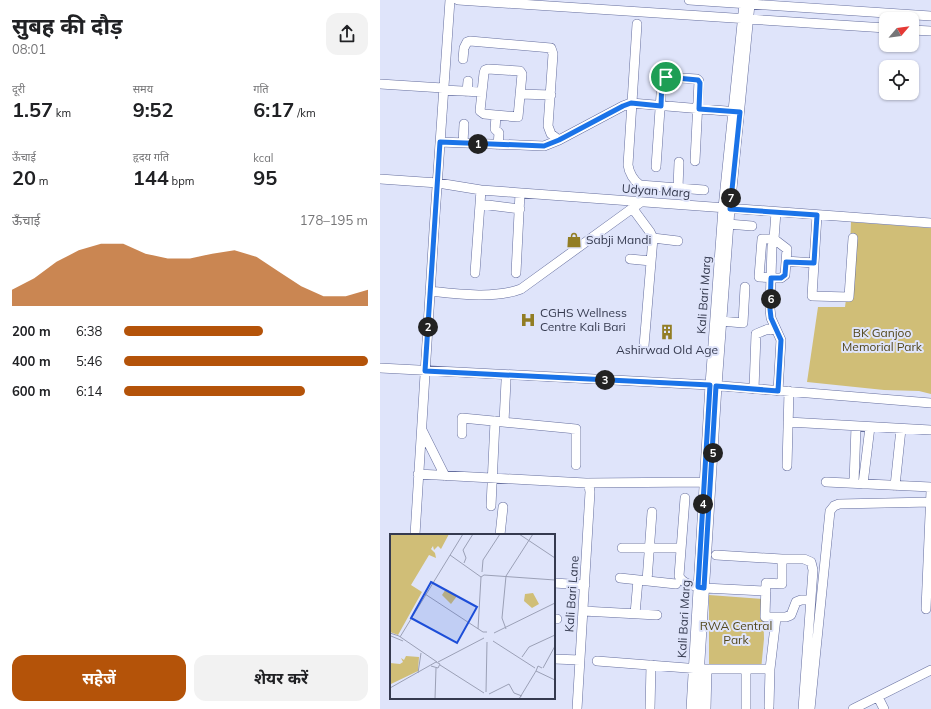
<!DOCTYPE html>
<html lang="hi">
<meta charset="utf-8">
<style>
body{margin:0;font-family:Mulish,"Noto Sans Devanagari",sans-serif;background:#f2f2f2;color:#202124;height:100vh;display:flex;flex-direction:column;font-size:15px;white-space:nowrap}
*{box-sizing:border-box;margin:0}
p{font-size:13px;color:#757577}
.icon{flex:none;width:22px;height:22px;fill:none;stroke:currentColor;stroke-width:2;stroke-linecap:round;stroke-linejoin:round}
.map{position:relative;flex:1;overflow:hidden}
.details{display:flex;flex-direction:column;background:#fff;width:380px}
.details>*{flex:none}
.needle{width:26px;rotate:61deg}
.controls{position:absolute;left:499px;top:12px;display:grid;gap:8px}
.controls a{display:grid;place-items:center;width:40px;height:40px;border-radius:8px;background:#fff;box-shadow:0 1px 3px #0004;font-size:20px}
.pin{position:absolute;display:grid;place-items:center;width:34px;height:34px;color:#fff;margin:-17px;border:2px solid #fff;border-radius:50%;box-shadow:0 1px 4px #0007}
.km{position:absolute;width:20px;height:20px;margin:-10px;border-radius:50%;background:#222;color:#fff;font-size:11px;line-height:20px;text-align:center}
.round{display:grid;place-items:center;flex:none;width:42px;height:42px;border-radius:12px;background:#f2f2f2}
.summary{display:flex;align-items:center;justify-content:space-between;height:68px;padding:0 12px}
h1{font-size:22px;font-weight:700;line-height:30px}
.stats{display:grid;grid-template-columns:repeat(3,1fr);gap:6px;height:68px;padding:4px 12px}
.stats div{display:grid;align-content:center}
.stats b{font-size:20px;font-weight:700}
.stats small{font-size:11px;font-weight:400}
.stats p{font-size:11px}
.chart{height:112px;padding:8px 12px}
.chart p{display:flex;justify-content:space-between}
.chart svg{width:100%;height:72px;margin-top:4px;fill:#b45309;opacity:.7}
.button{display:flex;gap:8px;margin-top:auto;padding:8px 12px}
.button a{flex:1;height:46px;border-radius:12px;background:#b45309;color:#fff;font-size:16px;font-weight:700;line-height:46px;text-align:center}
.button a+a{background:#f2f2f2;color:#202124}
ul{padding:0 12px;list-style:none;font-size:13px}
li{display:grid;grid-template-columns:64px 48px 1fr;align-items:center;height:30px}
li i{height:10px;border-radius:5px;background:#b45309}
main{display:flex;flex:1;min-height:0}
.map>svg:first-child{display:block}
.green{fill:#d0be77}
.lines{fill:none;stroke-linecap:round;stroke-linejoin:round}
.minor-casing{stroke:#656e9e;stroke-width:10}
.minor{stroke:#fff;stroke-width:9}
.route-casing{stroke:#fff;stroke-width:8}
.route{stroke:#1a73e8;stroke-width:5}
.labels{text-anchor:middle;stroke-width:4;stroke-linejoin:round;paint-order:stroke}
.street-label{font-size:12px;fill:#353a4f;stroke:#dfe4fa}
.poi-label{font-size:12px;fill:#353a4f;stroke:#dfe4fa;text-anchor:start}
.park-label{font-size:12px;fill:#52471b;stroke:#dfe4fa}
.inset-road{fill:none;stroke:#9ba0b6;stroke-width:1}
.view{fill:#1d4ed8;fill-opacity:0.15;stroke:#1d4ed8;stroke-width:2}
.inset-edge{fill:none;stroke:#353a4f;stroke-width:2}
</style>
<main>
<section class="details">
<div class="summary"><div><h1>सुबह की दौड़</h1><p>08:01</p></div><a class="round"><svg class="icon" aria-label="share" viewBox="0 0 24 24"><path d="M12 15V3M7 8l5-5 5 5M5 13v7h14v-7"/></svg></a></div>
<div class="stats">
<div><p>दूरी</p><b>1.57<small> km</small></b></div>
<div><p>समय</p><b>9:52</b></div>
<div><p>गति</p><b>6:17<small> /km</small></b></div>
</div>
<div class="stats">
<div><p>ऊँचाई</p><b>20<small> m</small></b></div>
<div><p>हृदय गति</p><b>144<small> bpm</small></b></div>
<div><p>kcal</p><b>95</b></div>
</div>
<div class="chart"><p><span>ऊँचाई</span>178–195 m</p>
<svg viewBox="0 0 160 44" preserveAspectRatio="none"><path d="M0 44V34L10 27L20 17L30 10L40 6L50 6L60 12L70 15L80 15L90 12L100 10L110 14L120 23L130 32L140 38L150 38L160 34V44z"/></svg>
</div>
<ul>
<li><b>200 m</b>6:38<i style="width:57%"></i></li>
<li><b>400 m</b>5:46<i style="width:100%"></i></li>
<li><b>600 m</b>6:14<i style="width:74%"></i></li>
</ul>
<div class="button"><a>सहेजें</a><a>शेयर करें</a></div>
</section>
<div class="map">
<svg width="551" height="709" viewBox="0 0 551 709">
<rect width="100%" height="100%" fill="#dfe4fa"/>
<path class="green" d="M471 222 551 228V394L539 391 504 390 427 382 438 307H465L469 276Z
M329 595 383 599 384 639 381 670 329 667Z"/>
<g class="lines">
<g class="minor-casing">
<path id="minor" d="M78 0 506 28
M309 0 551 16
M257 24 248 165C249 173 254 181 260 185L324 190
M532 30 551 31
M83 59 84 48 87 42 90 41 171 48 173 54 168 126 171 134 179 140
M108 69 140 71 142 74 138 117 104 114 100 111 104 73 105 70Z
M0 84 63 88
M63 90 102 92
M87 92 88 81
M140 94 171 95
M116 116 115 129 119 133 118 145
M60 142 164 146 179 140 243 106 251 103 358 112
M83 143 84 124
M276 167 282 80 286 77 317 79 319 81 315 161
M0 179 58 183 101 190 551 223
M298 188 299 162
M100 204 140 209
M253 209 270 232 273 238 264 346
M437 215 432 296 469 297 473 238
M348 224 372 226
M273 238 298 241
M394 239H382L379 277 401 278 405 275 407 249 394 239 396 212
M392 246 390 309 391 318 401 340 398 391
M250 259 271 261
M406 261 434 263
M95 273 101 190
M136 273 140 193
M50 291C77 294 115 299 141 289L261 202
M341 321 363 323 365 287
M0 368 330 385 551 403
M374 389 376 334 388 329 391 330
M124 422 126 381
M408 422 551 430
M42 430 65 476
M82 434V418L196 429V465
M407 466 409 391
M38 474 206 483 324 482
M446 482 551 487
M474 483 476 426
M483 484 490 427
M515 486 521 429
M305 498 299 576C303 585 316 586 324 588L386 591
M111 506 115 421
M35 535 54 230 70 0
M120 535 123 507
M242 548H301
M336 555 402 559H424L431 562 433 570 423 709
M402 559V584L386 583 385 617H406L411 615 416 602 421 600H430
M240 578 296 584
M267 581 272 512
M174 583 205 585
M546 609 551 491
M203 611 277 615
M255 614 258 580
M174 619H177
M174 659 200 660
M217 661 320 669H390
M498 697 504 709
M389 707 390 669 396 618
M197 709 210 492 209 485 206 483
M270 709 271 665
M311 709 330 385 343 208 364 4
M317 709 337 386 350 209 370 4
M326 709 327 669
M366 709V669
M430 709 450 511 454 506 459 504 551 502
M473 709 551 670"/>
</g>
<use href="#minor" class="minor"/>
</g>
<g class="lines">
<g class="route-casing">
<path id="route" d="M286 77 318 80 320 83 319 109 360 112 350 209 437 215 434 263 406 262 405 275 401 278H391L390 309 391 318 401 340 398 391 336 386 324 588 318 587 330 385 45 371 60 142 164 146 179 140 243 106 251 103 281 106 282 80Z"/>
</g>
<use href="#route" class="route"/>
</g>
<defs>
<g id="shop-bare" transform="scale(1.2)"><path d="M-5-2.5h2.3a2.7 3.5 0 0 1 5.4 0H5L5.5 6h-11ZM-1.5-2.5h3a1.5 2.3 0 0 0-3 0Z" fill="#927d24" stroke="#dfe4fa" stroke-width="2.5" paint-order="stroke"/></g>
<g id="hospital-bare" transform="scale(1.2)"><path d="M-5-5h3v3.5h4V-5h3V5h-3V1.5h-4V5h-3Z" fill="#927d24" stroke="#dfe4fa" stroke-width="2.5" paint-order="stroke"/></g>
<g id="building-bare" transform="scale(1.2)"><path d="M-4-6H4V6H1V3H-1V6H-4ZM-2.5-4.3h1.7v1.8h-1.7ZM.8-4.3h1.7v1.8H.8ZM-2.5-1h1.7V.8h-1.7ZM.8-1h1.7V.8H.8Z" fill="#927d24" stroke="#dfe4fa" stroke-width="2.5" paint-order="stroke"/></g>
</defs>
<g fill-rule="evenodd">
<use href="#shop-bare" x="194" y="240"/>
<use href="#hospital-bare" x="148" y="320"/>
<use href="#building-bare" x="287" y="332"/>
</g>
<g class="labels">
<g class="street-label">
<text transform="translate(276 191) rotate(4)" y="4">Udyan Marg</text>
<text transform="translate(324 295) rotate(-86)" y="4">Kali Bari Marg</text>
<text transform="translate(192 594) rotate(-86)" y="4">Kali Bari Lane</text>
<text transform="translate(304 619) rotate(-87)" y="4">Kali Bari Marg</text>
</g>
<g class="poi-label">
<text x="206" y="244">Sabji Mandi</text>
<text x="160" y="317">CGHS Wellness<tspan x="160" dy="14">Centre Kali Bari</tspan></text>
<text x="287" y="354" text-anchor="middle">Ashirwad Old Age</text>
</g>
<g class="park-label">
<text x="502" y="337">BK Ganjoo<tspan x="502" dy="14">Memorial Park</tspan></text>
<text x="356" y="630">RWA Central<tspan x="356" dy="14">Park</tspan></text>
</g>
</g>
<g transform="translate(10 534)">
<rect width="165" height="165" fill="#dfe4fa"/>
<path d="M0 0H59L51 15 48 12 44 16 43 12 41 15 45 19 46 24 39 21 21 51 32 58 8 101 0 98ZM56 55 67 62 61 70 52 61ZM143 59 149 70 142 74 134 67 135 60ZM16 122 29 123 28 137 1 150 0 129 10 130 13 128 11 124 14 126Z" fill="#d0be77"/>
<path class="inset-road" d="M129 0 165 24M60 21 91 43 94 41 165 46M74 29 76 24 73 16 83 0M92 38 93 26 110 0M116 42 112 84 116 95M116 42 143 0M35 60 93 98H97M88 95 91 43M0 99 9 102 47 128M104 99 165 69M1 102 13 107M10 103 73 0M103 107 145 134M132 123 139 113 165 101M48 128 94 104M50 131 94 159M152 134 148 132 146 137 165 146M153 134 165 112M28 139 31 119M0 154 46 128 50 130 48 134 41 132M96 158 97 108M99 160 119 150 124 159 132 162M45 165 46 134M129 165 146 137"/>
<path class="view" d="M41 48 87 73 67 109 21 84Z"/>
<rect width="165" height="165" class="inset-edge"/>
</g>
</svg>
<div class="controls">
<a><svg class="needle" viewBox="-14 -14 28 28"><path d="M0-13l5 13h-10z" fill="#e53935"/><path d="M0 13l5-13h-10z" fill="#757577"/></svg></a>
<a><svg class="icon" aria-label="locate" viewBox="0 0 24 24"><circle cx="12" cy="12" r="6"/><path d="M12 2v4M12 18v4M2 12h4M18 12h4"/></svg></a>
</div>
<div class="pin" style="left:286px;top:77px;background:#1e9e55"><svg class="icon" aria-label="arrive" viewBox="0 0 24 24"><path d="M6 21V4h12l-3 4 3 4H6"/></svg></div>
<b class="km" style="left:98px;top:144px">1</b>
<b class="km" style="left:48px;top:327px">2</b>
<b class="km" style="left:225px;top:380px">3</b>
<b class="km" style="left:323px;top:504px">4</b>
<b class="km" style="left:333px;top:453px">5</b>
<b class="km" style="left:391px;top:299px">6</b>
<b class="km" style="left:351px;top:198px">7</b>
</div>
</main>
